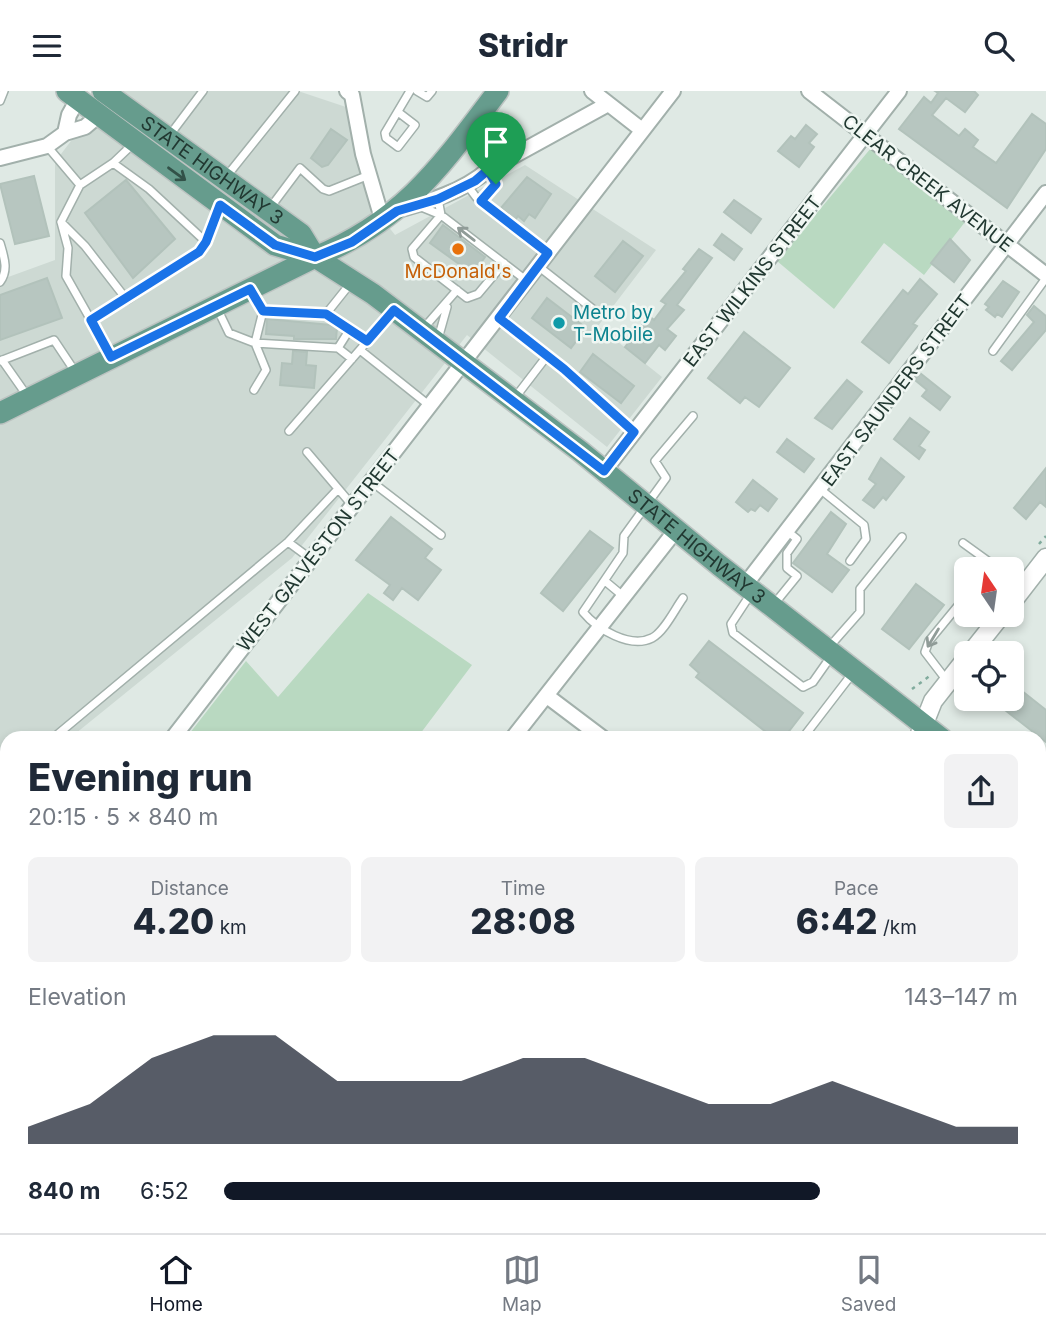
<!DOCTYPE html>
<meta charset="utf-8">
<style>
body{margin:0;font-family:Inter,sans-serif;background:#f2f2f3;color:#1f2937;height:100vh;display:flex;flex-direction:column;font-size:26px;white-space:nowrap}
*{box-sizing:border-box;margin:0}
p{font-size:23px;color:#747a83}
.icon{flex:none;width:38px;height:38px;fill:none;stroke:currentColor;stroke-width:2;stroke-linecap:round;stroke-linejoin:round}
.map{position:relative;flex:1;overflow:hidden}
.details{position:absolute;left:0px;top:640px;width:1046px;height:502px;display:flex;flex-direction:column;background:#fff;border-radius:21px 21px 0 0;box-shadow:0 4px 10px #0003}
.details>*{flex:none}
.needle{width:46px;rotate:347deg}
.controls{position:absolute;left:954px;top:466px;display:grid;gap:14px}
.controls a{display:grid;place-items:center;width:70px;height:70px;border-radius:10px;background:#fff;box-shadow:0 4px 10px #0003;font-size:35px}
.pin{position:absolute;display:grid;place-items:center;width:60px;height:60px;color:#fff;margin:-72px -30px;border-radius:50% 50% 50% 0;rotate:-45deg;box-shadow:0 0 7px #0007}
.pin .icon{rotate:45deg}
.round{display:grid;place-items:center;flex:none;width:74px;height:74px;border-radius:10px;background:#f2f2f3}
.summary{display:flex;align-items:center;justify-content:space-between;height:119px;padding:0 28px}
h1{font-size:38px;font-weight:800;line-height:52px}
.figures{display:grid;grid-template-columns:repeat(3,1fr);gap:10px;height:119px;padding:7px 28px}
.figures div{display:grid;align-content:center;border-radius:10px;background:#f2f2f3;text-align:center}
.figures b{font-size:35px;font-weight:800}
.figures small{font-size:19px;font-weight:400}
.figures p{font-size:19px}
.chart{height:196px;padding:14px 28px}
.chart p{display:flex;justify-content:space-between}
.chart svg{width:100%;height:126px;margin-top:7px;fill:#111827;opacity:.7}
ul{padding:0 28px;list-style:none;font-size:23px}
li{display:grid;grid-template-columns:112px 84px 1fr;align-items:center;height:52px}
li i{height:18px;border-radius:9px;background:#111827}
header{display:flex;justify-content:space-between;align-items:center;height:91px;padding:0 28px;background:#fff;font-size:32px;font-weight:800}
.tabs{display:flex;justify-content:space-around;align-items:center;height:98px;border-top:2px solid #e0e1e3;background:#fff;font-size:19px;color:#747a83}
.tabs a{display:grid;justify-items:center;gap:4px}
.tabs .current{color:#111827}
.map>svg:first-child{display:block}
.built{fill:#cdd9d3}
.green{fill:#b9d9c1}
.building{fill:#b7c6c0;stroke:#b2c2bb;stroke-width:2}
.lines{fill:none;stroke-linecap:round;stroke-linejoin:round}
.service-casing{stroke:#a2b0ab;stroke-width:10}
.minor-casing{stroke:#a2b0ab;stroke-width:18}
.tertiary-casing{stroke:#a2b0ab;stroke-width:21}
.primary-casing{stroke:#bcc3c1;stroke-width:24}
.path{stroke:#81ab9d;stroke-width:2.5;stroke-dasharray:3.5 5;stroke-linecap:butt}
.service{stroke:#fff;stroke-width:7}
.minor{stroke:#fff;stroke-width:14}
.tertiary{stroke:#fff;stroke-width:18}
.primary{stroke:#669c8d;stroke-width:21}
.oneway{stroke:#325148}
.oneway2{stroke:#909c98}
.route-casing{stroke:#fff;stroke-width:14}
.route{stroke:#1a73e8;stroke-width:9}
.food-dot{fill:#e8710a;stroke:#eff6f2;stroke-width:2.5}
.culture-dot{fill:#0f9aa8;stroke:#eff6f2;stroke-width:2.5}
.labels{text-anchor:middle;stroke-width:5;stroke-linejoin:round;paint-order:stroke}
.street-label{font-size:19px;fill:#213831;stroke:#eff6f2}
.food-label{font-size:19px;fill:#c56008;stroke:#eff6f2}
.culture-label{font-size:19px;fill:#0d838f;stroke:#eff6f2;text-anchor:start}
</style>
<header><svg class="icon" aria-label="menu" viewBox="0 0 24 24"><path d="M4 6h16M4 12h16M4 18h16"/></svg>Stridr<svg class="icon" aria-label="search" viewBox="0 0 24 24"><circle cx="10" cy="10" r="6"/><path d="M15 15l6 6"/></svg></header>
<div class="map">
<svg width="1046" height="1142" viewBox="0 0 1046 1142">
<rect width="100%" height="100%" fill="#dfe9e4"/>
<path class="built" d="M109 0H298L346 16 370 112 395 144 525 74 656 159 598 235 662 286 607 356 467 244 292 467 70 647 7 648V685L0 677V189L55 169V71Z"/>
<path class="green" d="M871 57 965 131 924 184 884 152 834 218 777 170Z
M368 502 472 574 417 647H186L246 570 278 606Z
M7 879V1136H47L43 1142H0V888Z"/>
<path class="building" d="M935 0H974L978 4 965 21 946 7 932 24 959 45 965 38 978 49 973 56 996 72 1032 23 1046 33V58L1007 117 899 38 924 6 931 12 938 2Z
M806 34 817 43 809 52 814 56 799 76 778 60 791 45 795 48Z
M331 38 347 49 328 74 322 76 311 67Z
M34 85 49 145 15 153 0 93Z
M527 86 551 103 535 127 529 123 524 130 518 125 515 129 501 117Z
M126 89 175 148 133 187 85 122Z
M734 109 761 128 751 142 724 121Z
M443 134 485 166 473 183 430 152Z
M722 143 742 158 734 169 714 154Z
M950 148 970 169 954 191 931 172Z
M623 150 643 165 615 201 595 185Z
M699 158 712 167 677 214 684 219 667 238 676 245 665 259 659 254 645 272 625 256 649 225 654 229 666 213 661 210 686 180 683 178Z
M47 187 62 227 0 249V204Z
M920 188 937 203 913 233 917 235 889 272 862 251 903 199 908 203Z
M1003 190 1019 201 1002 226 997 223 995 226 986 219 989 216 985 213Z
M547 207 586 237 571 257 532 227Z
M1034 215 1046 225V239L1012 279 1001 270 1034 231 1027 224Z
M267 228 331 234 337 237 336 248H294V245L266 243Z
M744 241 790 277 759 316 745 306 740 312 708 287Z
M293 260 307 261 306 274 316 275 314 297 280 294 282 272 292 273Z
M593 263 634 295 621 312 580 281Z
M920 282 950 306 940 319 922 305 927 299 915 289Z
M847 289 862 301 832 338 815 327Z
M910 327 929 341 919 355 925 359 919 368 894 348Z
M787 348 814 368 804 381 777 361Z
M881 367 904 386 886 409 883 406 874 417 863 409 876 393 869 388Z
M1046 377V416L1040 411 1026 428 1014 417Z
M753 389 777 408 768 420 760 414 755 420 751 418 748 421 736 411Z
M831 421 846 433 827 463 849 479 832 501 793 472Z
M391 426 432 458 425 467 441 479 418 509 402 497 393 509 384 502 390 494 356 469Z
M590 440 613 457 563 520 541 502Z
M916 493 944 514 909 558 882 538Z
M709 550 803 622 783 648H775L696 586 699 582 690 574Z
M1012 592 1046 619V651L1005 619 1004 607H1012Z"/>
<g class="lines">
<g class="service-casing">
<path id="service" d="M417 0 427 6 432 0
M0 10 4 0
M398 21 415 34 398 56 386 47 385 42 410 0
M169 45 203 0
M47 55 80 94 61 131 68 157 66 185 110 263
M113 72 149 98 206 151
M226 86 295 0
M80 94 113 72 134 52
M467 94 476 106 548 162
M438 108 441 124 527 190
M481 110 496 93 488 79
M419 115 441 124 412 158 414 166 467 207 478 203 504 172
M270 117 300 77 323 98 329 100 369 84
M61 131 85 155 127 209 199 161 206 151 219 117
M0 152C4 166 9 179 0 191
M538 175 594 219
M217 217 229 242 255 252 263 220 252 201
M263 220 326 223 367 250
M326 223 350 193
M499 227 564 278 634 341
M91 229 127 209
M350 238 338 257 352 268
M422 239 457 199
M438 248 447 216
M360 259 430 315
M993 260 1046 187
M2 269 28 306
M0 270 54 249 76 282
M254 299 266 279 255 252 338 257
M514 308 547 265
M289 340 392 222
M307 361 352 414
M372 391 441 444
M820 398 864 434 866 448 850 470
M288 451 311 468
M963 452 999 478
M1012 487 1023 495
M605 490 623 505
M752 501 731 533 733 542 803 596 813 591 832 564
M683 507C675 518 664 541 652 547 630 558 597 538 583 521L623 462 624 445 666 387 655 370 693 325
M775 512 797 485 787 477V462L797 448 787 440
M830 555 860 521V498L902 446
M948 591 925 561 929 550 966 505
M52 648 288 451 338 398
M802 648 852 583
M0 666 7 675
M0 847 7 852
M1040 860 1046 851
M491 1136 499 1142
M435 1142 440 1136
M606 1142 611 1136"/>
</g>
<g class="minor-casing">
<path id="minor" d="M347 0 352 4 363 63 383 131
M592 0 642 39
M809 0 1046 184
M65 42 69 24 78 8
M0 67 47 55 65 42 85 36 99 24
M398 119C430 110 462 101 488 79L608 13
M604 380 899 0
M745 494 1046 102
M547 605 604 648
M172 648 673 0
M512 648 676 439
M0 870 7 860
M135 1142 139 1136
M315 1142 320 1136"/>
</g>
<g class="tertiary-casing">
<path id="tertiary" d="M1012 511 1046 467
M971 562 1002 523
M918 648 933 610 966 568
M659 1142 664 1136"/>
</g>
<g class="primary-casing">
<g id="primary">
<path id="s1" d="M67 0 275 154 315 166 373 203 580 360 719 474 942 648"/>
<path id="s2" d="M103 0 301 143 315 166"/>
<path d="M0 322 315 166C404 130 442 74 498 0"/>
<path d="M1040 723 1046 728"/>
</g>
</g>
<path class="path" d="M1039 453 1046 445
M912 598 931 584"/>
<use href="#service" class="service"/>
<use href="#minor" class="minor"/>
<use href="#tertiary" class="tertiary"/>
<use href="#primary" class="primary"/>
</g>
<defs><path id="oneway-shaft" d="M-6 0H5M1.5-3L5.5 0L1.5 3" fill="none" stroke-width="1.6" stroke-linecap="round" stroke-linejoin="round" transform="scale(1.75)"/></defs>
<use class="oneway" href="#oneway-shaft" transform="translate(177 83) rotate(36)"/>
<g class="oneway2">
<use href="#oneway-shaft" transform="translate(466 143) rotate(-142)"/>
<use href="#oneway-shaft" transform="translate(933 547) rotate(121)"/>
</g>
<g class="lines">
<g class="route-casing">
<path id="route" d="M488 79 496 93 481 110 548 162 499 227 564 278 634 341 604 380 394 219 367 250 326 223 263 220 250 198 111 266 91 229 199 161 206 151 220 114 275 154 315 166 352 151 397 120 438 108 475 90Z"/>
</g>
<use href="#route" class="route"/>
</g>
<circle class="food-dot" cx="458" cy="158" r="7"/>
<circle class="culture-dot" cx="559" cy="232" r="7"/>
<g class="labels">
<g class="street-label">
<text dy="7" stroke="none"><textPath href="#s2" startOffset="135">STATE HIGHWAY 3</textPath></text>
<text transform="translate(928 92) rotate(38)" y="7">CLEAR CREEK AVENUE</text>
<text transform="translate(752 190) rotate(-52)" y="7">EAST WILKINS STREET</text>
<text transform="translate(896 299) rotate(-53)" y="7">EAST SAUNDERS STREET</text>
<text dy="7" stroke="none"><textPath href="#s1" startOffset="780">STATE HIGHWAY 3</textPath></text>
<text transform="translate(318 459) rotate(-52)" y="7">WEST GALVESTON STREET</text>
</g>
<g class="food-label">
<text x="458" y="187">McDonald's</text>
</g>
<g class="culture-label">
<text x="573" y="228">Metro by<tspan x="573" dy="22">T-Mobile</tspan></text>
</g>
</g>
</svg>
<div class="controls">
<a><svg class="needle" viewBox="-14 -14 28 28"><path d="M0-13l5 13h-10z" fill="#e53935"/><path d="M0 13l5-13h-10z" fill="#747a83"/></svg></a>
<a><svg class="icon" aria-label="locate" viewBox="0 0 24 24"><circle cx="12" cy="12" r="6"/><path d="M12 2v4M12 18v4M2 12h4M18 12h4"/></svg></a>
</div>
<div class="pin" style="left:496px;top:93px;background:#1e9e55"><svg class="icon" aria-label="arrive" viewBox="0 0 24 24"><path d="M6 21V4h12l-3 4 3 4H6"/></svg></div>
<section class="details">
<div class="summary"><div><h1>Evening run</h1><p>20:15 · 5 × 840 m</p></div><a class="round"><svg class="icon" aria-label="share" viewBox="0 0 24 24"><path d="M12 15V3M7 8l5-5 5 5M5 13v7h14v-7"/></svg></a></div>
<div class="figures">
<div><p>Distance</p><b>4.20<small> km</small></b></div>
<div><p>Time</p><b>28:08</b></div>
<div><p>Pace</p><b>6:42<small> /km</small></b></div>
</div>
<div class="chart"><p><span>Elevation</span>143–147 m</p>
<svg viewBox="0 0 160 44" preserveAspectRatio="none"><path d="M0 44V38L10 30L20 14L30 6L40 6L50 22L60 22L70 22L80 14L90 14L100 22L110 30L120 30L130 22L140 30L150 38L160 38V44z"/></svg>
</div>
<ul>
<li><b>840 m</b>6:52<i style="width:75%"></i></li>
</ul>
</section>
</div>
<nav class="tabs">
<a class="current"><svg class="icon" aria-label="home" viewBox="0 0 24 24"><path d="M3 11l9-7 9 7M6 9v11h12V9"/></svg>Home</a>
<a><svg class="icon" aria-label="map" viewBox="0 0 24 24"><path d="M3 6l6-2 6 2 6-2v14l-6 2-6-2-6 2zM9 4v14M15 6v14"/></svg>Map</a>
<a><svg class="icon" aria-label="saved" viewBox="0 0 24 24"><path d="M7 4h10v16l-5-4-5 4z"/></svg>Saved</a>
</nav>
